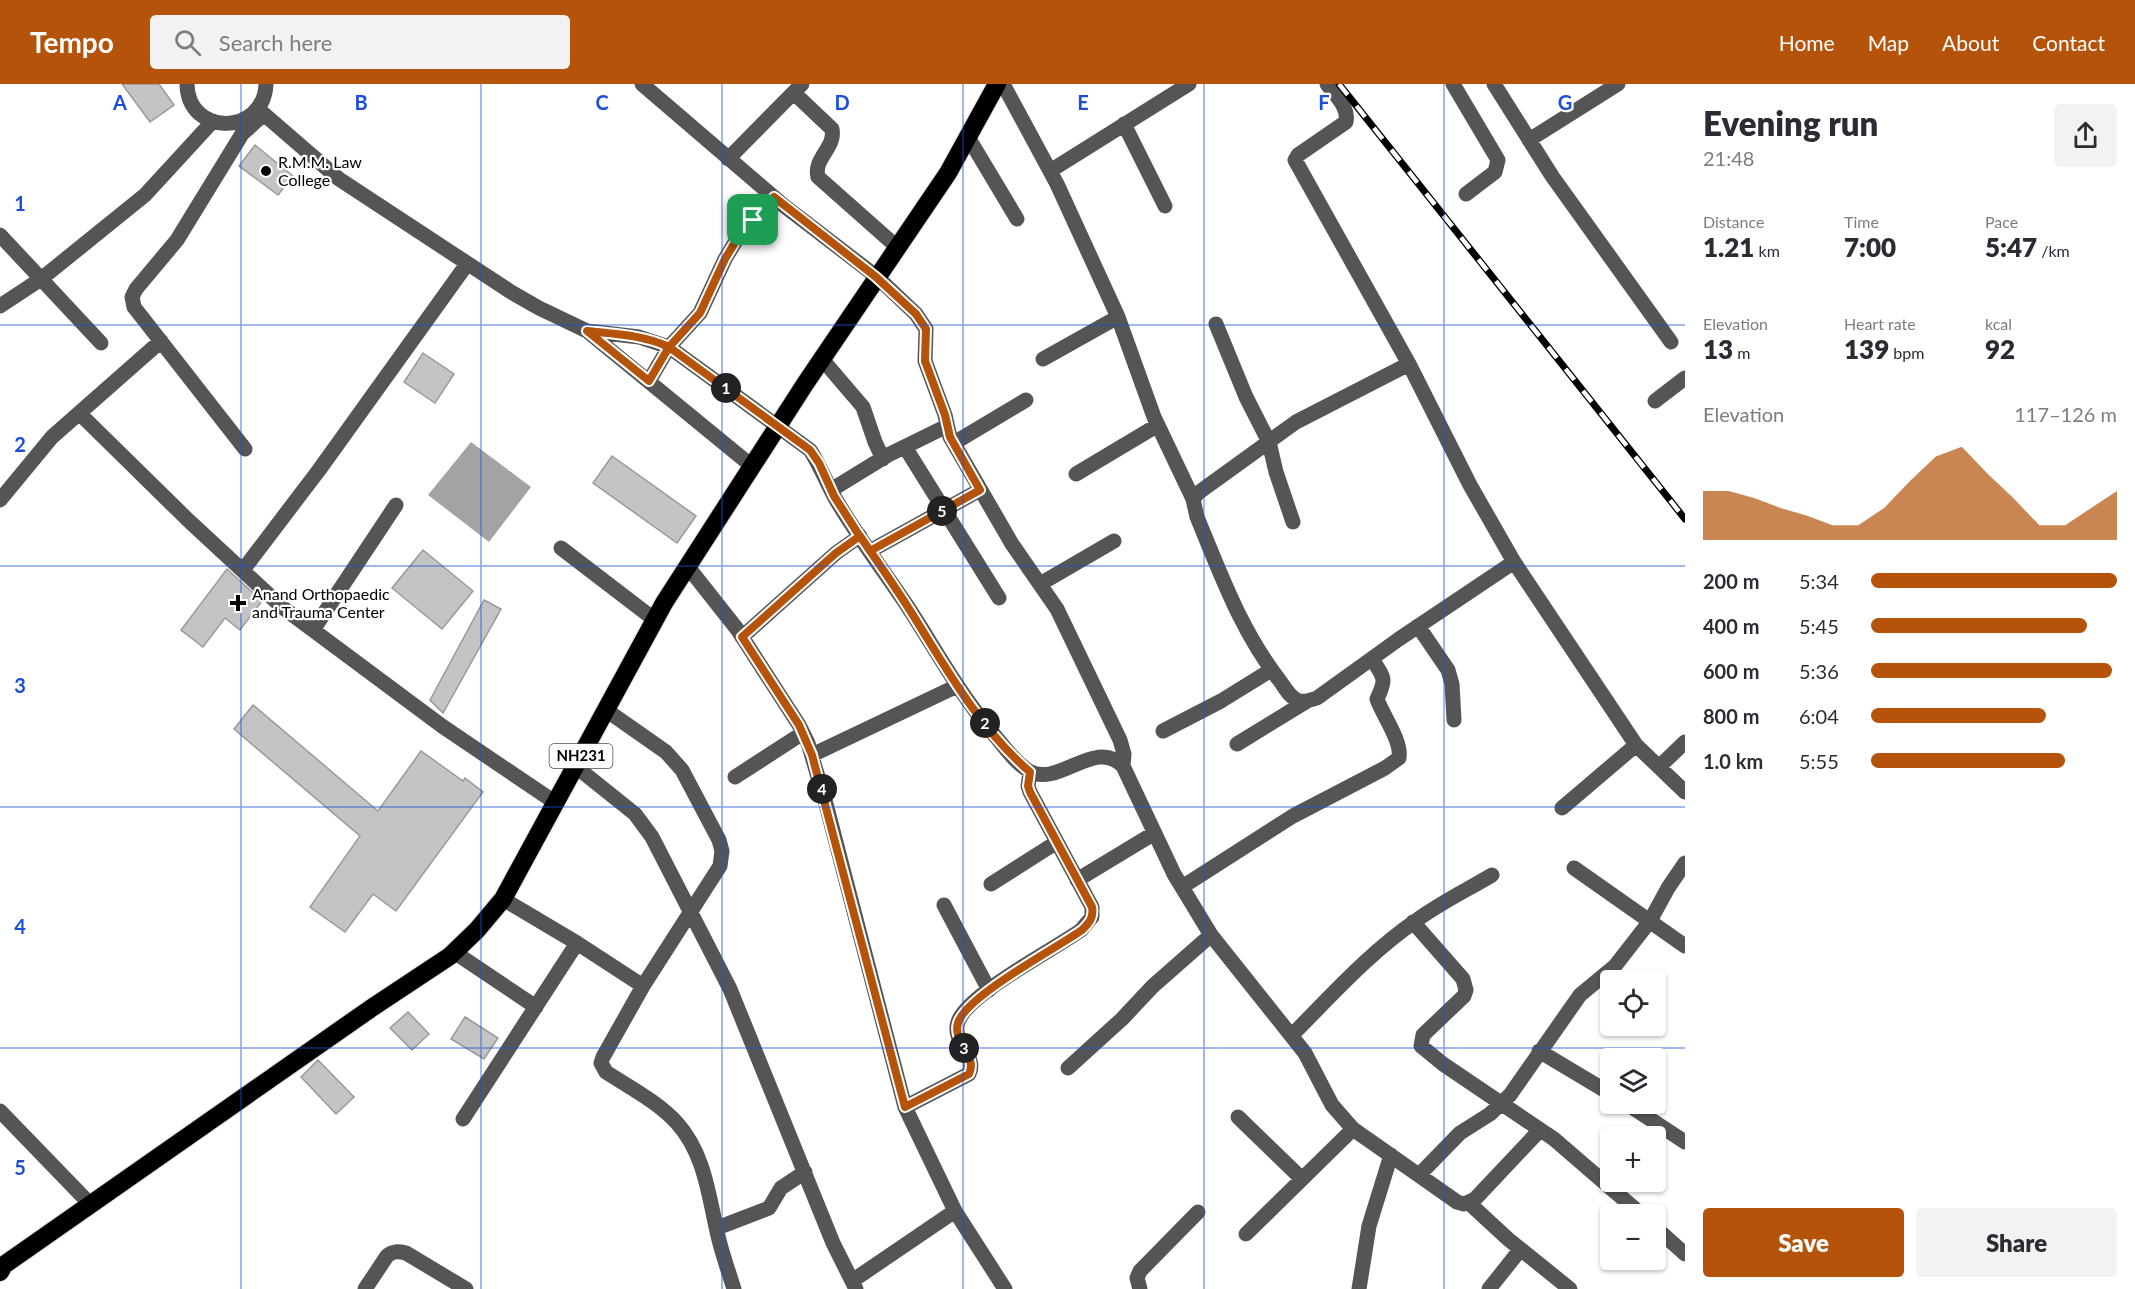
<!DOCTYPE html>
<meta charset="utf-8">
<style>
body{margin:0;font-family:Lato,sans-serif;background:#f2f2f3;color:#2b2b33;height:100vh;display:flex;flex-direction:column;font-size:22px;white-space:nowrap}
*{box-sizing:border-box;margin:0}
p{font-size:20px;color:#7c7c81}
.icon{flex:none;width:33px;height:33px;fill:none;stroke:currentColor;stroke-width:2;stroke-linecap:round;stroke-linejoin:round}
.map{position:relative;flex:1;overflow:hidden}
.side{display:flex;flex-direction:column;background:#fff;width:450px}
.side>*{flex:none}
.fabs{position:absolute;left:1600px;top:886px;display:grid;gap:12px}
.fabs a{display:grid;place-items:center;width:66px;height:66px;border-radius:6px;background:#fff;box-shadow:0 2px 4px #0004;font-size:30px}
.pin{position:absolute;display:grid;place-items:center;width:51px;height:51px;color:#fff;margin:-26px;border-radius:12px;box-shadow:0 3px 9px #0006}
.km{position:absolute;width:30px;height:30px;margin:-15px;border-radius:50%;background:#222;color:#fff;font-size:16px;line-height:30px;text-align:center}
.round{display:grid;place-items:center;flex:none;width:63px;height:63px;border-radius:6px;background:#f2f2f3}
.headline{display:flex;align-items:center;justify-content:space-between;height:102px;padding:0 18px}
h1{font-size:33px;font-weight:800;line-height:45px}
.figures{display:grid;grid-template-columns:repeat(3,1fr);gap:9px;height:102px;padding:6px 18px}
.figures div{display:grid;align-content:center}
.figures b{font-size:26px;font-weight:800}
.figures small{font-size:16px;font-weight:400}
.figures p{font-size:16px}
.chart{height:168px;padding:12px 18px}
.chart p{display:flex;justify-content:space-between}
.chart svg{width:100%;height:108px;margin-top:6px;fill:#b45309;opacity:.7}
.cta{display:flex;gap:12px;margin-top:auto;padding:12px 18px}
.cta a{flex:1;height:69px;border-radius:6px;background:#b45309;color:#fff;font-size:24px;font-weight:800;line-height:69px;text-align:center}
.cta a+a{background:#f2f2f3;color:#2b2b33}
ul{padding:0 18px;list-style:none;font-size:20px}
li{display:grid;grid-template-columns:96px 72px 1fr;align-items:center;height:45px}
li i{height:15px;border-radius:8px;background:#b45309}
header{display:flex;align-items:center;gap:36px;box-sizing:border-box;height:84px;padding:0 30px;background:#b45309;color:#fff}
header strong{font-size:28px}
nav{display:flex;gap:33px;margin-inline-start:auto;font-size:21px}
.search{width:420px;height:54px;background:#f2f2f3;display:flex;align-items:center;gap:15px;box-sizing:border-box;padding:0 21px;border-radius:6px;color:#7c7c81;font-size:22px}
main{display:flex;flex:1;min-height:0}
.map>svg:first-child{display:block}
.water{fill:#a3a3a3}
.building{fill:#c4c4c4;stroke:#999;stroke-width:1.5}
.lines{fill:none;stroke-linecap:round;stroke-linejoin:round}
.highway-casing{stroke:#dbdbdb;stroke-width:20}
.minor{stroke:#555;stroke-width:15}
.highway{stroke:#000;stroke-width:18}
.rail-casing{stroke:#000;stroke-width:7}
.rail{stroke:#fff;stroke-width:4.5;stroke-dasharray:14;stroke-linecap:butt}
.route-casing{stroke:#fff;stroke-width:12}
.route{stroke:#b45309;stroke-width:8}
.grid{fill:none;stroke:#1d4ed8;stroke-width:1.5;stroke-opacity:0.55}
.poi-dot{fill:#000;stroke:#fff;stroke-width:2}
.labels{text-anchor:middle;stroke-width:4.5;stroke-linejoin:round;paint-order:stroke}
.shield{fill:#fff;stroke:#4c4c4c;stroke-width:1.5}
.shield-label{font-size:15px;font-weight:bold;fill:#000}
.poi-label{font-size:16px;fill:#000;stroke:#fff;text-anchor:start}
.grid-label{font-size:20px;text-anchor:middle;font-weight:bold;fill:#1d4ed8;stroke:#fff;stroke-width:4.5;stroke-linejoin:round;paint-order:stroke}
</style>
<header>
<strong>Tempo</strong>
<div class="search"><svg class="icon" aria-label="search" viewBox="0 0 24 24"><circle cx="10" cy="10" r="6"/><path d="M15 15l6 6"/></svg>Search here</div>
<nav><a>Home</a><a>Map</a><a>About</a><a>Contact</a></nav>
</header>
<main>
<div class="map">
<svg width="1685" height="1205" viewBox="0 0 1685 1205">
<rect width="100%" height="100%" fill="#fff"/>
<path class="water" d="M471 358 531 403 489 458 428 411Z"/>
<path class="building" d="M122 0H159L174 21 150 38Z
M255 61 293 92 278 111 239 82Z
M423 269 454 290 435 319 404 298Z
M612 372 696 432 677 459 593 399Z
M423 466 473 507 442 545 392 504Z
M227 485 262 517 240 546 225 534 203 563 181 546Z
M484 516 501 525 443 629 430 616Z
M253 621 378 727 421 667 463 697 465 694 483 708 396 827 373 810 345 848 310 823 360 752 234 645Z
M408 928 429 950 412 966 390 944Z
M465 933 498 954 484 975 451 955Z
M318 976 354 1013 336 1030 301 993Z"/>
<g class="lines">
<g class="highway-casing">
<path id="highway" d="M0 1188 4 1181 370 925 450 872 477 846 503 815 664 519 805 300 948 89 997 0"/>
</g>
<path class="minor" d="M187 0C188 53 264 52 266 0
M642 0 783 121 877 193 916 230 926 245 925 277 945 331 950 353 1012 460 1057 525 1120 656 1124 670 1123 682
M1003 0 1057 100 1118 233 1154 333 1193 415
M1327 0C1335 11 1349 23 1346 38L1298 71 1295 76 1409 280 1470 401 1514 478 1636 661 1685 708
M1453 0 1498 76 1495 88 1466 110
M1494 0 1552 92 1671 258
M794 9 832 45C836 64 813 74 818 93L897 163
M258 25 339 95 511 208 539 224 587 247 639 253 669 263 810 366C820 381 826 398 835 414 857 452 884 487 908 523 936 566 959 609 992 648 1002 660 1015 679 1029 687 1059 704 1095 653 1123 682L1174 790 1211 851 1305 969 1332 1021 1353 1045 1457 1118 1464 1120 1475 1115 1540 1046
M1124 40 1165 122
M968 53 1017 135
M1529 56 1618 0
M728 75 802 0
M1050 87 1189 0
M0 151 101 259
M0 222 41 195 145 111 213 37
M1216 240 1246 313 1269 358 1276 388 1293 438
M587 247 753 383
M822 275 863 323 875 358 883 375
M1043 275 1118 233
M1409 280 1296 338 1198 409 1193 415 1197 433C1221 491 1241 547 1280 597 1285 604 1290 614 1299 617 1305 618 1311 616 1317 614L1399 555 1514 478
M649 297 669 263 700 229 725 175 740 150 774 113
M1655 317 1685 294
M79 329 188 436 282 523 442 642 556 719
M954 359 1026 316
M905 363 999 514
M245 365 134 223 132 213 136 205 177 156 242 50 264 30
M1076 390 1158 341
M831 406 888 371 947 342
M0 416 52 353 161 257
M561 464 655 536
M870 467 980 406
M688 483 737 545 799 641 808 659 826 720 905 1023 955 1127 1005 1205
M243 486 319 386 467 180
M1040 500 1114 457
M1418 542 1448 586 1452 600 1454 636
M313 546 396 421
M742 553 836 469 860 452
M606 626 666 668 682 686 719 756 722 767 720 782 643 902 603 973 601 979 606 988C629 1003 658 1018 677 1039 706 1071 709 1116 719 1156 723 1172 729 1189 734 1205
M1163 647 1221 617 1271 586
M1237 660 1307 617
M812 671 957 602
M575 682 635 730 652 753 730 905 833 1159 856 1205
M1659 683 1685 658
M735 693 803 649
M1562 724 1636 661
M1574 784 1685 862
M1077 796 1153 750
M991 800 1057 758
M1182 803 1293 732 1385 684 1399 674C1402 657 1383 632 1377 615 1387 594 1384 594 1372 575
M503 815 577 859 643 902
M944 821 989 906
M1413 838 1463 895 1466 906 1464 912 1423 951 1421 962 1443 980 1554 1055 1642 1131
M454 868 536 923
M1292 951C1332 911 1370 868 1417 836 1440 819 1467 806 1492 791
M1539 967 1611 1010
M1068 984 1122 935 1153 902 1211 851
M1627 1020 1685 1058
M905 1023 969 990C978 972 951 957 958 938 967 910 1055 865 1081 846L1092 833V823L1030 708 1028 702 1030 688
M0 1027 90 1120
M1238 1033 1302 1095
M463 1035 577 859
M1419 1091 1460 1049 1490 1030 1510 1011 1580 911 1615 882 1650 837 1668 804 1685 779
M1469 1119 1508 1155 1570 1205
M717 1144 769 1124 781 1104 805 1088
M1656 1144 1685 1170
M1246 1150 1353 1045
M852 1197 955 1127
M365 1205 387 1172C393 1167 398 1167 406 1169L466 1205
M1140 1205 1137 1194 1140 1187 1198 1128
M1359 1205 1369 1142 1391 1071
M1489 1205 1520 1166"/>
<use href="#highway" class="highway"/>
<g class="rail-casing">
<path id="rail" d="M1339 0 1685 435"/>
</g>
<use href="#rail" class="rail"/>
</g>
<g class="lines">
<g class="route-casing">
<path id="route" d="M753 136 740 150 725 175 700 229 669 263C643 251 615 250 587 247L649 297 669 263 810 366 819 379 834 412 857 448C875 474 894 501 911 528 946 584 979 644 1030 688L1028 702 1030 708 1092 823C1094 834 1089 839 1082 846 1055 865 966 912 958 939 952 958 978 972 969 990L905 1023 812 671 799 641 742 553 836 469 860 452 870 467 980 406 950 353 945 331 925 277 926 245 916 230 876 193 774 113 753 136"/>
</g>
<use href="#route" class="route"/>
</g>
<path class="grid" d="M241 0V1205M481 0V1205M722 0V1205M963 0V1205M1204 0V1205M1444 0V1205M0 241H1685M0 482H1685M0 723H1685M0 964H1685"/>
<g class="poi-dot">
<circle cx="266" cy="87" r="6"/>
<path d="M235 510h6v6h6v6h-6v6h-6v-6h-6v-6h6z"/>
</g>
<g class="labels">
<rect class="shield" x="549.5" y="660" width="63" height="24" rx="4.5"/>
<g class="shield-label">
<text x="581" y="677">NH231</text>
</g>
<g class="poi-label">
<text x="278" y="84">R.M.M. Law<tspan x="278" dy="18">College</tspan></text>
<text x="252" y="516">Anand Orthopaedic<tspan x="252" dy="18">and Trauma Center</tspan></text>
</g>
</g>
<g class="grid-label">
<text x="120" y="26">A</text>
<text x="361" y="26">B</text>
<text x="602" y="26">C</text>
<text x="842" y="26">D</text>
<text x="1083" y="26">E</text>
<text x="1324" y="26">F</text>
<text x="1565" y="26">G</text>
<text x="20" y="127">1</text>
<text x="20" y="368">2</text>
<text x="20" y="609">3</text>
<text x="20" y="850">4</text>
<text x="20" y="1091">5</text>
</g>
</svg>
<div class="fabs">
<a><svg class="icon" aria-label="locate" viewBox="0 0 24 24"><circle cx="12" cy="12" r="6"/><path d="M12 2v4M12 18v4M2 12h4M18 12h4"/></svg></a>
<a><svg class="icon" aria-label="layers" viewBox="0 0 24 24"><path d="M12 4l9 5-9 5-9-5zM3 14l9 5 9-5"/></svg></a>
<a>+</a>
<a>−</a>
</div>
<div class="pin" style="left:753px;top:136px;background:#1e9e55"><svg class="icon" aria-label="arrive" viewBox="0 0 24 24"><path d="M6 21V4h12l-3 4 3 4H6"/></svg></div>
<b class="km" style="left:726px;top:304px">1</b>
<b class="km" style="left:985px;top:639px">2</b>
<b class="km" style="left:964px;top:964px">3</b>
<b class="km" style="left:822px;top:705px">4</b>
<b class="km" style="left:942px;top:427px">5</b>
</div>
<section class="side">
<div class="headline"><div><h1>Evening run</h1><p>21:48</p></div><a class="round"><svg class="icon" aria-label="share" viewBox="0 0 24 24"><path d="M12 15V3M7 8l5-5 5 5M5 13v7h14v-7"/></svg></a></div>
<div class="figures">
<div><p>Distance</p><b>1.21<small> km</small></b></div>
<div><p>Time</p><b>7:00</b></div>
<div><p>Pace</p><b>5:47<small> /km</small></b></div>
</div>
<div class="figures">
<div><p>Elevation</p><b>13<small> m</small></b></div>
<div><p>Heart rate</p><b>139<small> bpm</small></b></div>
<div><p>kcal</p><b>92</b></div>
</div>
<div class="chart"><p><span>Elevation</span>117–126 m</p>
<svg viewBox="0 0 160 44" preserveAspectRatio="none"><path d="M0 44V24L10 24L20 27L30 31L40 34L50 38L60 38L70 31L80 20L90 10L100 6L110 17L120 27L130 38L140 38L150 31L160 24V44z"/></svg>
</div>
<ul>
<li><b>200 m</b>5:34<i style="width:100%"></i></li>
<li><b>400 m</b>5:45<i style="width:88%"></i></li>
<li><b>600 m</b>5:36<i style="width:98%"></i></li>
<li><b>800 m</b>6:04<i style="width:71%"></i></li>
<li><b>1.0 km</b>5:55<i style="width:79%"></i></li>
</ul>
<div class="cta"><a>Save</a><a>Share</a></div>
</section>
</main>
